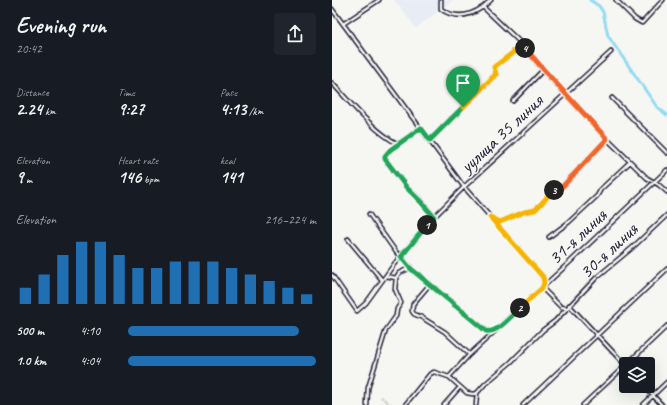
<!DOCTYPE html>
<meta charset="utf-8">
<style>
body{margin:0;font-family:Caveat,sans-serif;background:#20242c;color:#f1f3f6;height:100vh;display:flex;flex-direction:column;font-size:15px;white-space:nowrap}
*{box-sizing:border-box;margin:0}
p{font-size:13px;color:#9ea1a6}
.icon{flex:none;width:22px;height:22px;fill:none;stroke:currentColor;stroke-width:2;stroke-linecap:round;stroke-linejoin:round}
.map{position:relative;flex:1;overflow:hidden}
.sheet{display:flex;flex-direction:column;background:#171b24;width:332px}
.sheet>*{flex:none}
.tools{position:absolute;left:287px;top:357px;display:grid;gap:8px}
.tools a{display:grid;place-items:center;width:36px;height:36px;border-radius:4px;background:#171b24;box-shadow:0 4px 16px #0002;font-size:20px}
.pin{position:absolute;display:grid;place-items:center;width:34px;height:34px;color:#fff;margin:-41px -17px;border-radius:50% 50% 50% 0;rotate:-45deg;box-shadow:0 0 4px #0007}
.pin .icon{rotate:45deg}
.km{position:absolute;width:20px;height:20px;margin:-10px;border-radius:50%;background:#222;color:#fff;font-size:11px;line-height:20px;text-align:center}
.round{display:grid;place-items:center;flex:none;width:42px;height:42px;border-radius:4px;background:#20242c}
.summary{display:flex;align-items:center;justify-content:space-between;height:68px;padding:0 16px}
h1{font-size:22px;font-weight:600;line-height:30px}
.stats{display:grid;grid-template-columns:repeat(3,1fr);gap:6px;height:68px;padding:4px 16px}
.stats div{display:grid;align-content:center}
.stats b{font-size:17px;font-weight:600}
.stats small{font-size:11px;font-weight:400}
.stats p{font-size:11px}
.chart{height:112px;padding:8px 16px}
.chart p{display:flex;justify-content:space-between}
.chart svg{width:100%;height:72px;margin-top:4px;stroke:#1f6fb2;stroke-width:6}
ul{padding:0 16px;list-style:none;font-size:13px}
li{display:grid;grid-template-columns:64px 48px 1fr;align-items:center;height:30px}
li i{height:10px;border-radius:5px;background:#1f6fb2}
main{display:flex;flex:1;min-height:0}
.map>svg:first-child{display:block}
.built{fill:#e8ecf5}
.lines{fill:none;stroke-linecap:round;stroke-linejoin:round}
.canal{stroke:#91dbf2;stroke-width:3}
.minor-tunnel{stroke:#cccccd;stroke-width:2.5;stroke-dasharray:2.5 1;stroke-linecap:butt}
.minor-casing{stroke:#22223b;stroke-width:5.5}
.minor{stroke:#f6f6f2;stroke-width:2.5}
.split-1-casing{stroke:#fff;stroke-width:8}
.split-2-casing{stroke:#fff;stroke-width:8}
.split-3-casing{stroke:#fff;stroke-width:8}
.split-4-casing{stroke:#fff;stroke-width:8}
.split-5-casing{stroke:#fff;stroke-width:8}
.split-1{stroke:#22a559;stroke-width:5}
.split-2{stroke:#22a559;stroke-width:5}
.split-3{stroke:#f5b400;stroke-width:5}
.split-4{stroke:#f0652b;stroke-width:5}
.split-5{stroke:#f5b400;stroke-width:5}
.labels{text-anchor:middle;stroke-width:3;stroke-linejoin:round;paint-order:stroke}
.street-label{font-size:19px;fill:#22223b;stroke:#f6f6f2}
</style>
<main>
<section class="sheet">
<div class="summary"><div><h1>Evening run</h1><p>20:42</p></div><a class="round"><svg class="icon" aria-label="share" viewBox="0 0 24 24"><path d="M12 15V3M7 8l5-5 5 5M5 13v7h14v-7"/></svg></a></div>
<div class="stats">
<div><p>Distance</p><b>2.24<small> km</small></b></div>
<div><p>Time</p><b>9:27</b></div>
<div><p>Pace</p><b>4:13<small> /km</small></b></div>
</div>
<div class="stats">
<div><p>Elevation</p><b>9<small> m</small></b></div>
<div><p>Heart rate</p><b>146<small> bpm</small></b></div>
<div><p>kcal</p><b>141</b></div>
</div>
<div class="chart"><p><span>Elevation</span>216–224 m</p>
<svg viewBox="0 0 160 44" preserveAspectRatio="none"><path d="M5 44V34M15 44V26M25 44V14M35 44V6M45 44V6M55 44V14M65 44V22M75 44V22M85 44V18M95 44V18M105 44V18M115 44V22M125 44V26M135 44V30M145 44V34M155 44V38"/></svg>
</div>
<ul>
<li><b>500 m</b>4:10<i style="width:91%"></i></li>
<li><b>1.0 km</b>4:04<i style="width:100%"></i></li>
</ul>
</section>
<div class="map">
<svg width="335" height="405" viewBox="0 0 335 405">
<rect width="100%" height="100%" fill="#f6f6f2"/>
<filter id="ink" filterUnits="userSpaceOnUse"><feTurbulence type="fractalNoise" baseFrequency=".025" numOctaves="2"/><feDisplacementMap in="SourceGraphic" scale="8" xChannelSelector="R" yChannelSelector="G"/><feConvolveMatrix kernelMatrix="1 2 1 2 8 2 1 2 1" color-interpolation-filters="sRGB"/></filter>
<g filter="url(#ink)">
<path class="built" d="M62 0H121L84 28Z"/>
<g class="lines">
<path class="canal" d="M258 0 267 6 271 12 276 36 325 107 335 115"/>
<path class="minor-tunnel" d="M49 397 59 405"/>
<g class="minor-casing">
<path id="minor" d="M109 0V9C123 19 138 16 151 7
M159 0 151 7 191 45 211 70 275 139 315 178 327 185 335 192
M284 0 303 19 310 23 331 0
M0 9 132 187 279 52
M11 24 47 0
M0 83C19 103 41 131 66 144
M280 98 335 153
M181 101 211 70
M89 128 58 150 53 156V159L75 188 89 201 102 217
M98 140 164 74 162 67 191 45
M37 214 64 252 78 267
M160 218 168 222 192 212 203 210 223 189 229 188 275 139
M217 237 237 222 265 196 269 189 298 162
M16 239 50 280
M0 275 25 311 34 303 63 263 102 217 132 187 211 277 212 283 210 288 229 307 234 308
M64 278 67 273 78 268 152 329 157 332 163 330
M98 284 81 304 80 311 82 314 89 317 113 332 137 354
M237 305 294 366
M295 364 335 326
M117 377 137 355 239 261 335 170
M312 386 330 405
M35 405 36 388 54 330 64 316 65 309 69 303 63 289 64 278 54 276
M73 405 98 374 102 372 117 377 135 393 141 394 145 393 153 384 179 362 211 330 223 321 265 277 300 248 335 215
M112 405 128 387
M144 405 145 393
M191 405 335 269
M251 405 294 365
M311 405 335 382"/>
</g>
<use href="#minor" class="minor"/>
</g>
</g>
<g class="lines" filter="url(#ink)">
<g class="split-1-casing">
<path id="split-1" d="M95 225 102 217 89 202 75 188 53 159V156L58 150 89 128 98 140 131 107"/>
</g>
<g class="split-2-casing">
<path id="split-2" d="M95 225 69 257 78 268 154 331C165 334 180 315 188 308"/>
</g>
<g class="split-3-casing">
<path id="split-3" d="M188 308 210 288 212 283 211 277 158 217 168 222 192 212 203 210 222 190"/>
</g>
<g class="split-4-casing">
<path id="split-4" d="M193 48 212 70 275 139 229 188 222 190"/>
</g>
<g class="split-5-casing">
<path id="split-5" d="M131 107 164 74 162 67 191 45 193 48"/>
</g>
<use href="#split-1" class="split-1"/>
<use href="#split-2" class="split-2"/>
<use href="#split-3" class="split-3"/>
<use href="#split-4" class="split-4"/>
<use href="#split-5" class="split-5"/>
</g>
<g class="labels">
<g class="street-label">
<text transform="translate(169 133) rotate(-43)" y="7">уулица 35 линия</text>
<text transform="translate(245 236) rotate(-43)" y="7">31-я линия</text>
<text transform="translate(276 250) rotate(-43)" y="7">30-я линия</text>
</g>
</g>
</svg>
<div class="tools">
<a><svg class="icon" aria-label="layers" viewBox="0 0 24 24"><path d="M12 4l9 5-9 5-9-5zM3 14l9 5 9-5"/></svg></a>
</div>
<div class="pin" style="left:131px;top:107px;background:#1e9e55"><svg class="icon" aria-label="arrive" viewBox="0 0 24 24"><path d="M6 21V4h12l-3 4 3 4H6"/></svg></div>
<b class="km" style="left:95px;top:225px">1</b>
<b class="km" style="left:188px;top:308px">2</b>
<b class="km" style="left:222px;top:190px">3</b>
<b class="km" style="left:193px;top:48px">4</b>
</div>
</main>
